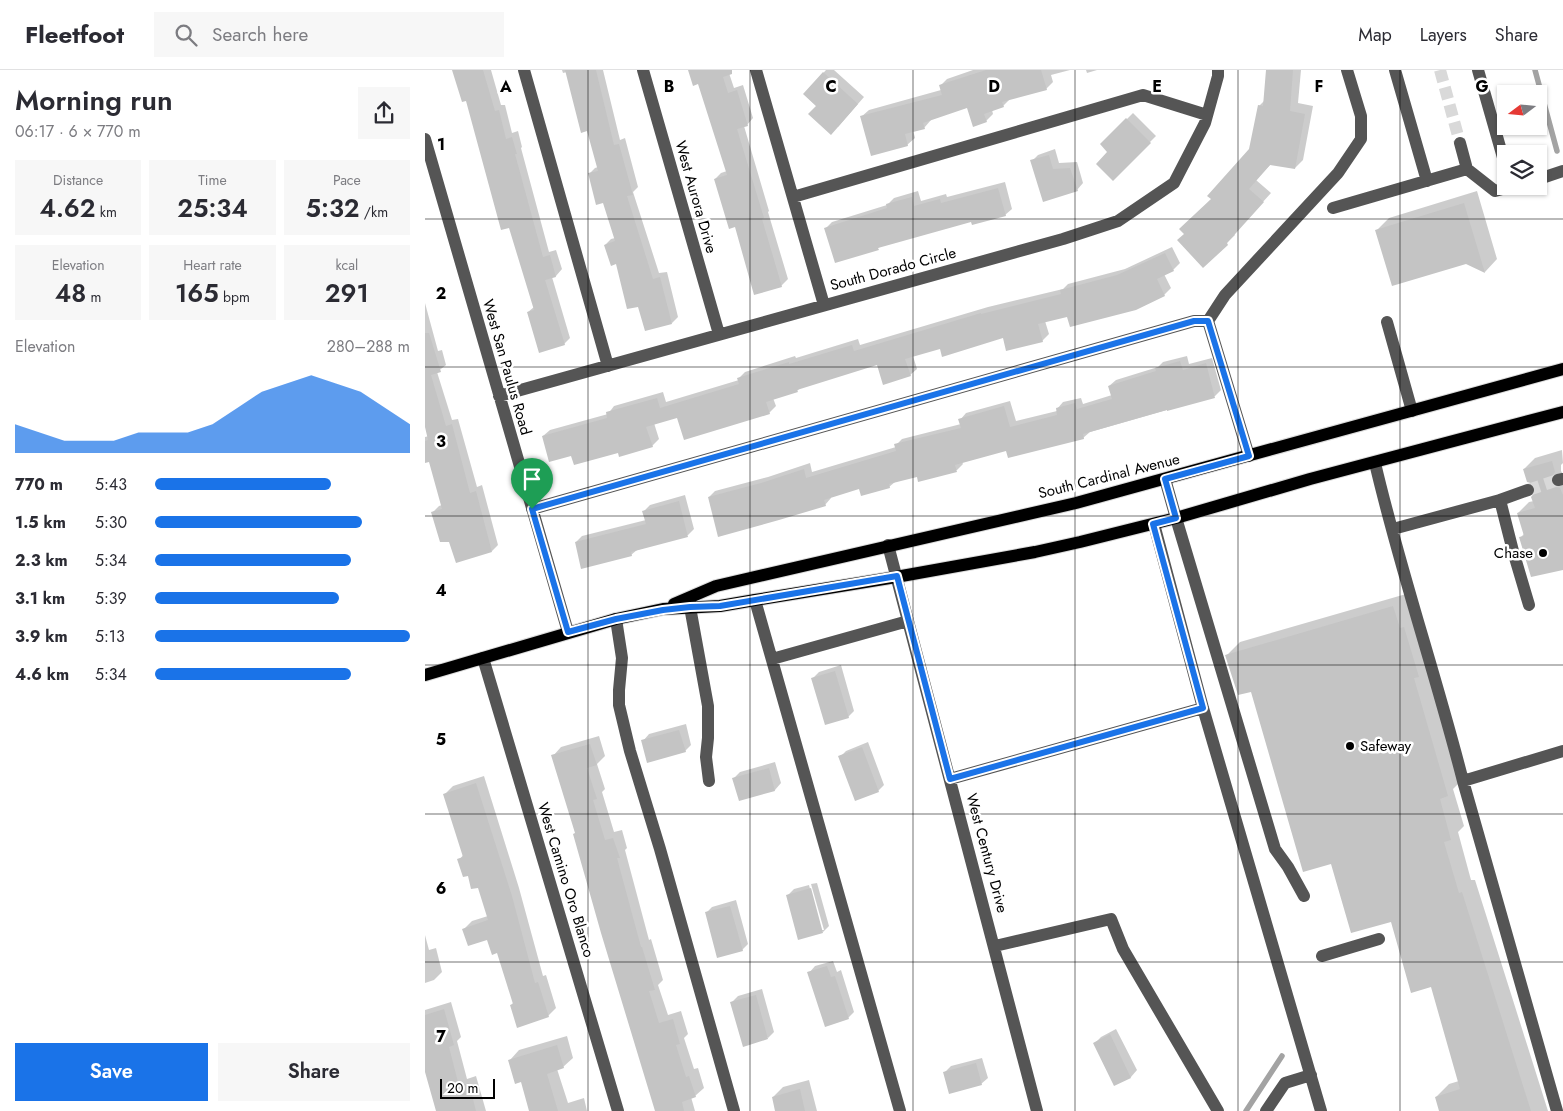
<!DOCTYPE html>
<meta charset="utf-8">
<style>
body{margin:0;font-family:Jost,sans-serif;background:#f7f7f7;color:#2b2b33;height:100vh;display:flex;flex-direction:column;font-size:19px;white-space:nowrap}
*{box-sizing:border-box;margin:0}
p{font-size:16px;color:#7c7c81}
.icon{flex:none;width:28px;height:28px;fill:none;stroke:currentColor;stroke-width:2;stroke-linecap:round;stroke-linejoin:round}
.map{position:relative;flex:1;overflow:hidden}
.drawer{display:flex;flex-direction:column;background:#fff;width:425px}
.drawer>*{flex:none}
.needle{width:32px;rotate:254deg}
.tools{position:absolute;left:1072px;top:15px;display:grid;gap:10px}
.tools a{display:grid;place-items:center;width:50px;height:50px;border-radius:0px;background:#fff;box-shadow:0 1px 4px #0004;font-size:25px}
.scale{position:absolute;left:15px;bottom:12px;width:55px;box-sizing:border-box;padding-left:5px;border:2px solid #000;border-top:0;font-size:14px;line-height:18px;white-space:nowrap;color:#000;-webkit-text-stroke:4px #fff;paint-order:stroke}
.pin{position:absolute;display:grid;place-items:center;width:42px;height:42px;color:#fff;margin:-51px -21px;border-radius:50% 50% 50% 0;rotate:-45deg;box-shadow:0 0 5px #0007}
.pin .icon{rotate:45deg}
.round{display:grid;place-items:center;flex:none;width:52px;height:52px;border-radius:0px;background:#f7f7f7}
.summary{display:flex;align-items:center;justify-content:space-between;height:85px;padding:0 15px}
h1{font-size:28px;font-weight:600;line-height:38px}
.stats{display:grid;grid-template-columns:repeat(3,1fr);gap:8px;height:85px;padding:5px 15px}
.stats div{display:grid;align-content:center;border-radius:0px;background:#f7f7f7;text-align:center}
.stats b{font-size:25px;font-weight:600}
.stats small{font-size:14px;font-weight:400}
.stats p{font-size:14px}
.chart{height:140px;padding:10px 15px}
.chart p{display:flex;justify-content:space-between}
.chart svg{width:100%;height:90px;margin-top:5px;fill:#1a73e8;opacity:.7}
.button{display:flex;gap:10px;margin-top:auto;padding:10px 15px}
.button a{flex:1;height:58px;border-radius:0px;background:#1a73e8;color:#fff;font-size:20px;font-weight:600;line-height:58px;text-align:center}
.button a+a{background:#f7f7f7;color:#2b2b33}
ul{padding:0 15px;list-style:none;font-size:16px}
li{display:grid;grid-template-columns:80px 60px 1fr;align-items:center;height:38px}
li i{height:12px;border-radius:6px;background:#1a73e8}
header{display:flex;align-items:center;gap:30px;box-sizing:border-box;height:70px;padding:0 25px;background:#fff;border-bottom:1px solid #e1e1e2}
header strong{font-size:24px}
nav{display:flex;gap:28px;margin-inline-start:auto;font-size:18px}
.search{width:350px;height:45px;background:#f7f7f7;display:flex;align-items:center;gap:12px;box-sizing:border-box;padding:0 18px;border-radius:0px;color:#7c7c81;font-size:19px}
main{display:flex;flex:1;min-height:0}
.map>svg:first-child{display:block}
.shadow{fill:#0003}
.lines{fill:none;stroke-linecap:round;stroke-linejoin:round}
.stream{stroke:#a3a3a3;stroke-width:5.5}
.building{fill:#c4c4c4}
.minor-tunnel{stroke:#d9d9d9;stroke-width:12;stroke-dasharray:12 6;stroke-linecap:butt}
.major-casing{stroke:#dbdbdb;stroke-width:14}
.minor{stroke:#555;stroke-width:12}
.major{stroke:#000;stroke-width:12}
.route-casing{stroke:#fff;stroke-width:10}
.route{stroke:#1a73e8;stroke-width:6}
.grid{fill:none;stroke:#000;stroke-width:1;stroke-opacity:0.55}
.poi-dot{fill:#000;stroke:#fff;stroke-width:2}
.labels{text-anchor:middle;stroke-width:5;stroke-linejoin:round;paint-order:stroke}
.street-label{font-size:15px;fill:#000;stroke:#fff}
.poi-label{font-size:15px;fill:#000;stroke:#fff;text-anchor:end}
.grid-label{font-size:16px;text-anchor:middle;font-weight:bold;fill:#000;stroke:#fff;stroke-width:5;stroke-linejoin:round;paint-order:stroke}
</style>
<header>
<strong>Fleetfoot</strong>
<div class="search"><svg class="icon" aria-label="search" viewBox="0 0 24 24"><circle cx="10" cy="10" r="6"/><path d="M15 15l6 6"/></svg>Search here</div>
<nav><a>Map</a><a>Layers</a><a>Share</a></nav>
</header>
<main>
<section class="drawer">
<div class="summary"><div><h1>Morning run</h1><p>06:17 · 6 × 770 m</p></div><a class="round"><svg class="icon" aria-label="share" viewBox="0 0 24 24"><path d="M12 15V3M7 8l5-5 5 5M5 13v7h14v-7"/></svg></a></div>
<div class="stats">
<div><p>Distance</p><b>4.62<small> km</small></b></div>
<div><p>Time</p><b>25:34</b></div>
<div><p>Pace</p><b>5:32<small> /km</small></b></div>
</div>
<div class="stats">
<div><p>Elevation</p><b>48<small> m</small></b></div>
<div><p>Heart rate</p><b>165<small> bpm</small></b></div>
<div><p>kcal</p><b>291</b></div>
</div>
<div class="chart"><p><span>Elevation</span>280–288 m</p>
<svg viewBox="0 0 160 44" preserveAspectRatio="none"><path d="M0 44V30L10 34L20 38L30 38L40 38L50 34L60 34L70 34L80 30L90 22L100 14L110 10L120 6L130 10L140 14L150 22L160 30V44z"/></svg>
</div>
<ul>
<li><b>770 m</b>5:43<i style="width:69%"></i></li>
<li><b>1.5 km</b>5:30<i style="width:81%"></i></li>
<li><b>2.3 km</b>5:34<i style="width:77%"></i></li>
<li><b>3.1 km</b>5:39<i style="width:72%"></i></li>
<li><b>3.9 km</b>5:13<i style="width:100%"></i></li>
<li><b>4.6 km</b>5:34<i style="width:77%"></i></li>
</ul>
<div class="button"><a>Save</a><a>Share</a></div>
</section>
<div class="map">
<svg width="1138" height="1041" viewBox="0 0 1138 1041">
<rect width="100%" height="100%" fill="#fff"/>
<path class="shadow" d="M29 0H66L76 35H80L87 63 93 61 97 77 96 78 124 182 131 180 137 199 131 206 127 207 145 268 139 274 103 242 109 237 85 156 42 29Z
M137 0H178L195 70 200 68 213 117 208 122 234 203 242 202 253 247 247 253 214 235 192 193 180 175 186 169 190 168 179 131 164 104 170 98 173 97 163 60 142 2 138 3Z
M265 0H303L309 18 318 15 328 48 322 55 319 56 344 141 343 142 363 209 356 216 311 155 290 109 296 103 302 101 274 13Z
M401 0H409L439 27 413 57 379 24Z
M548 0H645L626 5 628 12 621 19 585 29 578 36 567 40 568 44 561 51 543 37 506 49V50L499 58 488 60 490 68 482 75 436 47 444 40 516 20 515 16 522 9Z
M661 0H672L662 3Z
M842 0H876L873 33 888 36 878 90 870 98 846 94 831 110 846 123 809 164 810 165 778 196 760 164 825 79 834 36 840 30Z
M708 43 731 66 688 109 684 82 677 74Z
M630 79 634 93 652 92 658 113 652 120 607 91 613 85Z
M580 112 587 139 580 145 547 150 456 176 453 178 411 191 401 158 407 152 462 135 469 128 493 121 496 131 521 124 522 127Z
M1052 121 1072 189 1060 202 1041 193 951 161 964 148Z
M747 177 755 193 748 200 739 204 746 218 739 225 620 251 624 264 617 271 579 267 515 277 488 286 492 299 485 305 453 294 376 317 372 321 348 328 351 336 344 343 253 346 229 353 234 369 227 376 194 381 147 384 118 366 125 360 183 344 189 336 238 322 241 332 314 310V308L320 302 370 286 371 288 433 269 435 275 563 237 638 219 643 214 700 199Z
M0 233 13 281 17 280 21 295 12 302 27 350 33 349 52 417 57 415 73 475 67 481 25 471 8 442 14 436 17 435 5 390 0 392V367L4 366 0 352Z
M762 286 764 294 787 288 796 320 790 326 665 362 658 368 581 379 537 392 538 394 532 400 493 405 470 412 464 417 435 418 406 426V428L400 435 284 427 290 421 343 407 385 393 387 402 471 377V375L477 369 536 354 535 350 541 343 585 331 591 351 632 341V339L638 332 656 328 658 334 687 325 684 316 691 310 733 297 738 292Z
M1137 380 1138 393 1136 395V401L1138 404V498L1117 504 1095 468 1099 464 1093 443 1104 432 1109 431 1112 421 1110 413 1099 399 1110 388Z
M260 425 269 459 263 465 212 480 206 485 151 472 157 466 221 450 219 441 225 435Z
M981 524 1035 712 1028 719 1039 756 1033 762 1046 810H1050L1123 1041H1015L1011 1027 1024 1014 1034 1011 1007 915 967 851 907 793 827 620 802 585 815 572Z
M416 595 429 641 423 647 388 608 394 602Z
M261 654 266 675 260 681 218 671 224 664Z
M174 666 180 686 172 694 180 719 177 722 189 762 197 760 202 778 200 780 224 870 226 869 238 910 233 915 243 945 256 941 263 964 259 968 269 999 273 998 279 1018 270 1026 266 1027 270 1041H232L128 686 136 677Z
M443 672 459 715 453 721 415 687 421 681Z
M350 692 356 713 350 720 315 729 309 708 315 702Z
M59 706 94 818 118 906 121 905 131 938 123 946 86 935 89 932 73 882 63 868 39 859 47 851 63 846 54 816 43 804 34 790 39 784 20 724 28 716Z
M392 813 404 856 398 862 362 826 369 819 384 815 396 860H399L386 814Z
M311 830 323 874 317 880 281 843 287 837Z
M0 865 4 880 11 878 17 902 9 910 0 913Z
M408 891 412 902 416 900 429 942 423 948 384 903 390 896Z
M337 919 349 962 343 968 307 932 313 926Z
M26 932 36 967 32 971 42 1009 51 1006 61 1041H12L0 997V940Z
M691 959 712 1000 706 1007 690 1014 670 973 676 967Z
M142 966 148 988 138 997 132 999 143 1033 159 1028 162 1041H120L97 1010 85 990 94 980Z
M557 988 563 1008 556 1014 519 1003 526 996Z
M384 1010 392 1041H352L348 1027 358 1017Z"/>
<g class="lines">
<path class="stream" d="M1110 0 1132 81
M821 1041 857 986"/>
</g>
<path class="building" d="M27 0H58L70 41 74 40 81 69 87 67 92 84H90L118 187 125 185 131 207 120 210 140 275 114 283 102 242 109 240 84 158 76 160 41 31 37 32Z
M140 0H171L189 75 194 74 208 125 202 126 228 209 235 207 247 254 220 261 213 237 202 239 191 194 186 196 179 175 190 171 178 133 171 135 163 103 173 101 162 61 156 63Z
M263 0H307V4L298 7 303 23 312 20 323 56 312 59 339 148 337 149 357 217 329 225 310 157 304 159 289 109 302 105 273 14 268 16Z
M561 0H616L622 20 577 32 579 37 559 44 562 52 548 57 542 38 498 53 500 59 480 64 483 76 446 86 435 46 517 25 514 15Z
M841 0H868L865 41 880 44 870 99 845 95 824 119 839 132 802 173 803 175 778 198 752 170 759 164 754 159 786 129 782 126 824 79 833 35 838 36Z
M398 2 433 34 406 65 383 44 391 36 378 24Z
M701 48 726 73 688 111 671 94 682 82 675 74Z
M624 85 628 99 645 98 653 121 618 132 605 90Z
M573 118 581 146 547 155 546 152 453 178 454 180 410 193 399 158 462 138 461 134 487 127 489 136 515 129 516 133Z
M1039 133 1060 203 1041 194 967 216 950 160Z
M740 183 749 201 732 209 740 226 711 240 645 257 642 247 613 254 618 272 581 281 578 268 517 287 515 279 480 289 486 306 458 315 452 295 372 320 373 322 341 332 345 344 259 370 252 348 221 357 228 377 194 387 193 383 149 395 146 386 124 392 117 366 182 348 181 342 232 328 235 338 314 314 312 308 364 292V294L427 275 429 281 556 243V244L636 224 635 220 692 205Z
M0 263H4L16 302 6 305 21 356 27 354 45 423 51 421 67 482 31 493 24 472H15L6 442 17 439 4 392 0 393V371L3 370 0 357Z
M755 291 758 300 781 293 790 328 742 341V340L658 364 659 369 583 388 581 381 530 395 532 402 493 412 492 407 464 414 465 418 436 426 434 419 399 430 401 436 354 450 293 467 283 427 336 413 379 399 381 408 471 381 469 374 536 358 533 349 579 336 585 357 632 345 631 338 650 333 652 339 687 329 683 316 731 301 730 298Z
M1127 391 1130 402 1126 407 1125 412 1130 417 1135 418 1138 425V500L1106 507 1094 467 1099 466 1092 443 1110 438 1106 427 1111 421 1109 414 1102 412 1098 399Z
M254 431 263 467 206 482 207 486 156 499 150 472 221 454 217 441Z
M968 536 975 558 979 557 994 607 989 608 1023 726 1015 729 1026 770 1019 772 1034 823 1037 822 1106 1041H1014L1010 1027 1035 1019 1006 917 986 923 966 852 926 863 906 794 878 802 826 622 813 625 800 585Z
M410 601 424 648 400 655 386 608Z
M254 660 261 682 222 693 216 670Z
M165 674 172 695 162 698 172 729 168 730 180 770 188 768 195 788H192L216 877H217L230 920 224 921 234 953 248 949 255 974 251 975 261 1007 264 1006 271 1027 257 1032 259 1041H230L176 863 148 764 150 763 126 685Z
M437 677 454 722 430 731 413 686Z
M344 698 350 721 314 731 307 708Z
M51 713 87 826 110 913 113 912 124 947 92 958 85 935 88 934 72 883 67 885 62 870 43 876 37 859 63 850 53 818 46 819 43 806 38 807 32 789 38 787 18 724Z
M386 818 398 863 373 870 361 825Z
M305 836 318 881 292 888 280 842Z
M402 896 406 907 410 906 424 949 400 957 382 902Z
M331 925 343 969 318 977 305 932Z
M19 939 29 975 24 977 34 1016 44 1013 51 1041H11L0 1002V945Z
M685 964 706 1008 689 1016 668 973Z
M132 975 139 998 122 1004 133 1041H104L96 1012 90 1014 83 990Z
M551 993 557 1015 524 1024 518 1002Z
M375 1019 380 1041H350L347 1027Z"/>
<g class="lines">
<path class="minor-tunnel" d="M1015 0 1035 73
M1103 420 1133 410"/>
<g class="major-casing">
<path id="major" d="M249 534 291 516 651 433 1138 299
M0 605 191 549 238 539 295 536 330 530 471 507 610 482 655 472 751 448 885 409 1138 342"/>
</g>
<path class="minor" d="M99 0 183 296
M218 0 294 264
M331 0 399 235
M970 0 1002 111
M1053 0 1081 98
M0 69 143 562
M1035 73 1042 99
M1114 109 1138 101
M368 127 718 25 782 45
M908 138 1042 99 1070 121 1088 116
M962 252 987 341
M74 326 638 169 693 151 749 113 780 53 793 6V0
M824 386 783 251 800 225 913 103 936 69V46L922 0
M950 393C975 500 1011 605 1038 711L1132 1041
M740 409 751 448 850 779 863 797 879 826
M1133 410 1138 409
M1075 430 1103 420
M107 439 769 251H783
M729 454 778 638 896 1041
M968 459 1075 430 1088 481 1104 535
M463 475 612 1041
M330 530 475 1041
M265 537 283 636V668L281 687 284 711
M191 549 197 588 194 620V635L205 681 235 779 309 1041
M58 588 193 1041
M347 589 483 551
M525 709 778 638
M1038 711 1138 681
M570 876 686 849 698 879 793 1041
M897 886 954 869
M841 1041 860 1013 886 1005"/>
<use href="#major" class="major"/>
</g>
<g class="lines">
<g class="route-casing">
<path id="route" d="M769 251H783L824 386 740 409 751 448 728 454 778 638 525 709 472 506 295 536 265 537 238 540 191 549 143 562 107 439Z"/>
</g>
<use href="#route" class="route"/>
</g>
<path class="grid" d="M163 0V1041M325 0V1041M488 0V1041M650 0V1041M813 0V1041M975 0V1041M0 149H1138M0 297H1138M0 446H1138M0 595H1138M0 744H1138M0 892H1138"/>
<g class="poi-dot">
<circle cx="1118" cy="483" r="5"/>
<circle cx="925" cy="676" r="5"/>
</g>
<g class="labels">
<g class="street-label">
<text transform="translate(271 127) rotate(74)" y="5">West Aurora Drive</text>
<text transform="translate(468 199) rotate(-15)" y="5">South Dorado Circle</text>
<text transform="translate(82 297) rotate(74)" y="5">West San Paulus Road</text>
<text transform="translate(684 406) rotate(-14)" y="5">South Cardinal Avenue</text>
<text transform="translate(562 783) rotate(75)" y="5">West Century Drive</text>
<text transform="translate(141 810) rotate(73)" y="5">West Camino Oro Blanco</text>
</g>
<g class="poi-label">
<text x="1108" y="488">Chase</text>
<text x="935" y="681" text-anchor="start">Safeway</text>
</g>
</g>
<g class="grid-label">
<text x="81" y="22">A</text>
<text x="244" y="22">B</text>
<text x="406" y="22">C</text>
<text x="569" y="22">D</text>
<text x="732" y="22">E</text>
<text x="894" y="22">F</text>
<text x="1057" y="22">G</text>
<text x="16" y="80">1</text>
<text x="16" y="229">2</text>
<text x="16" y="377">3</text>
<text x="16" y="526">4</text>
<text x="16" y="675">5</text>
<text x="16" y="824">6</text>
<text x="16" y="972">7</text>
</g>
</svg>
<div class="tools">
<a><svg class="needle" viewBox="-14 -14 28 28"><path d="M0-13l5 13h-10z" fill="#e53935"/><path d="M0 13l5-13h-10z" fill="#7c7c81"/></svg></a>
<a><svg class="icon" aria-label="layers" viewBox="0 0 24 24"><path d="M12 4l9 5-9 5-9-5zM3 14l9 5 9-5"/></svg></a>
</div>
<div class="scale">20 m</div>
<div class="pin" style="left:107px;top:439px;background:#1e9e55"><svg class="icon" aria-label="arrive" viewBox="0 0 24 24"><path d="M6 21V4h12l-3 4 3 4H6"/></svg></div>
</div>
</main>
